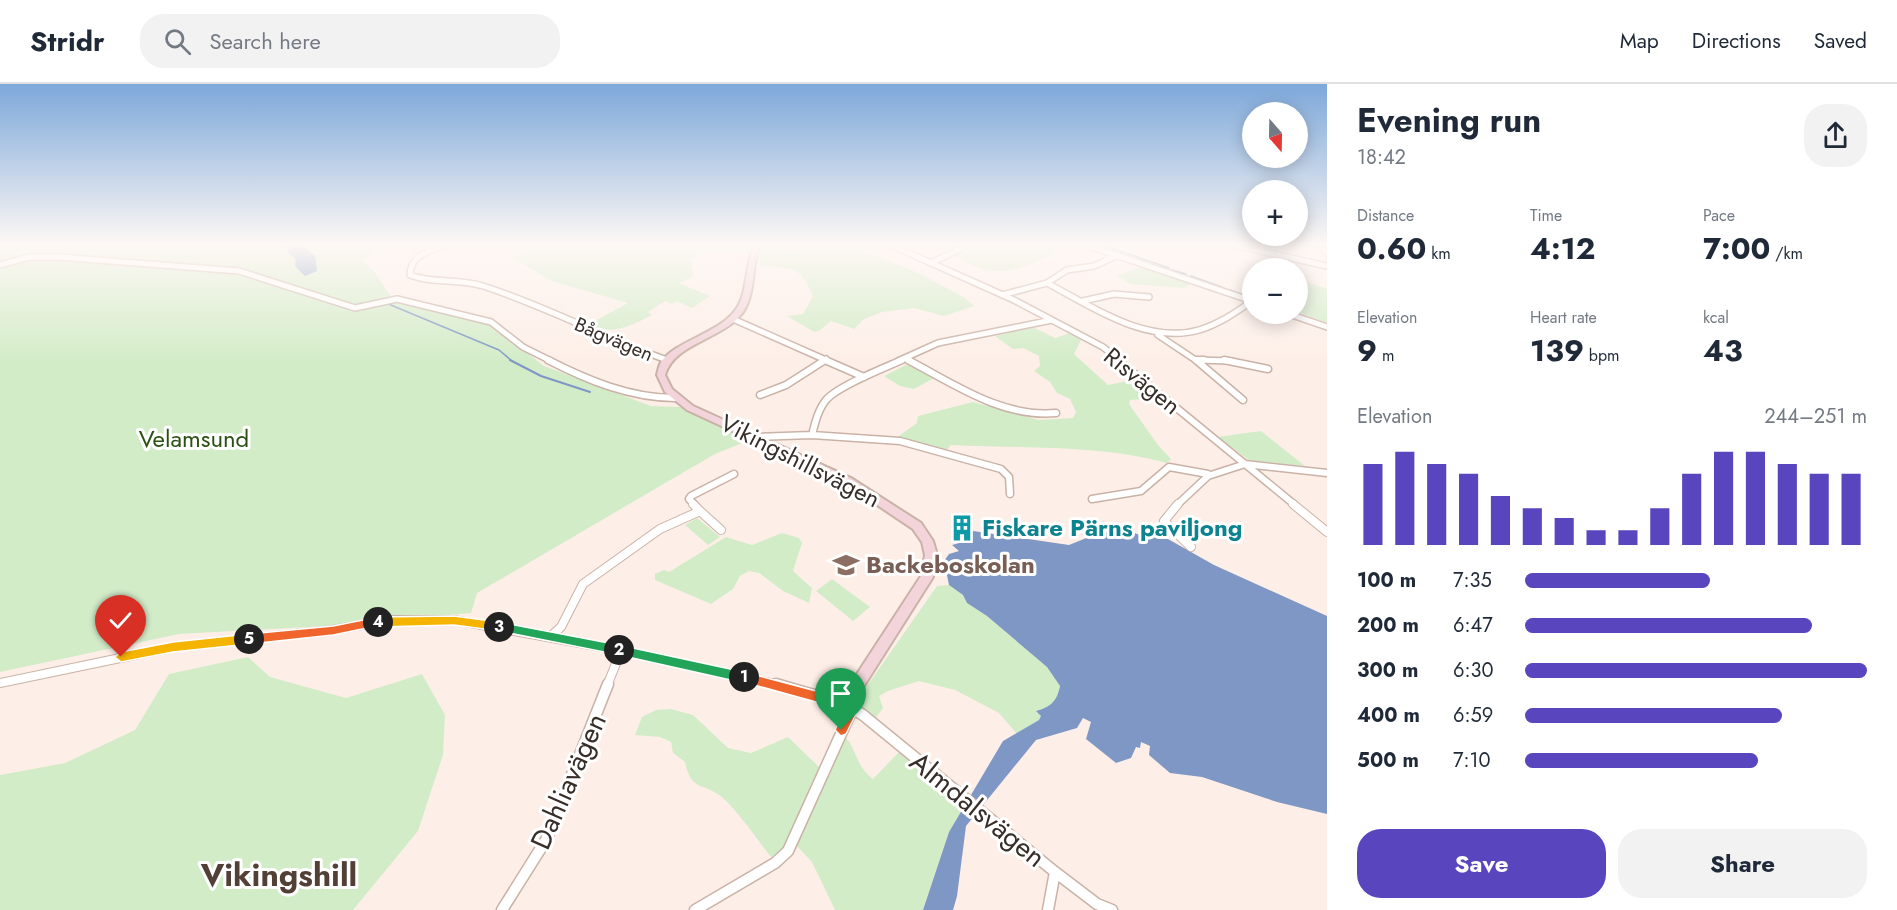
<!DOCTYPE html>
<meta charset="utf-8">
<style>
body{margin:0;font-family:Jost,sans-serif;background:#f2f2f3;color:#1f2937;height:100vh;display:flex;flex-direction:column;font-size:22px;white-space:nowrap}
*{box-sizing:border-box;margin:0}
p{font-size:20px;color:#747a83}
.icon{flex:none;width:33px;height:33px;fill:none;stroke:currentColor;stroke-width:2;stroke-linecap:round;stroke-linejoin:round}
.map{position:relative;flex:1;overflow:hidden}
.panel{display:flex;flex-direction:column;background:#fff;width:570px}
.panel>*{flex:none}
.needle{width:39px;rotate:160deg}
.fabs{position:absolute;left:1242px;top:18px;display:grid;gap:12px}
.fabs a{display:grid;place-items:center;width:66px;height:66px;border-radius:50%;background:#fff;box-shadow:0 3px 15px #0003;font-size:30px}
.pin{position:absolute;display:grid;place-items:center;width:51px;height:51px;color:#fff;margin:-62px -26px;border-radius:50% 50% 50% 0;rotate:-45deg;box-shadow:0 0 6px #0007}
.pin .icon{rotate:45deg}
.km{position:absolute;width:30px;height:30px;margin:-15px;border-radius:50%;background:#222;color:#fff;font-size:16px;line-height:30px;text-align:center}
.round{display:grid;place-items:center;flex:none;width:63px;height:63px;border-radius:24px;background:#f2f2f3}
.headline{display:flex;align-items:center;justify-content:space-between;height:102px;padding:0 30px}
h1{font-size:33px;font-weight:700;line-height:45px}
.figures{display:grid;grid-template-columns:repeat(3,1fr);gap:9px;height:102px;padding:6px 30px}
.figures div{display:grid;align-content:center}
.figures b{font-size:30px;font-weight:700}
.figures small{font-size:16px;font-weight:400}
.figures p{font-size:16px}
.chart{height:168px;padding:12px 30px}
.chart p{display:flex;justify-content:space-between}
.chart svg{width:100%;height:108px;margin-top:6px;stroke:#5945be;stroke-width:6}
.cta{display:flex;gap:12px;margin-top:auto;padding:12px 30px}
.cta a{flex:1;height:69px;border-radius:24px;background:#5945be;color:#fff;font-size:24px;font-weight:700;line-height:69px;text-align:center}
.cta a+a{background:#f2f2f3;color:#1f2937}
ul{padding:0 30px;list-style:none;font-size:20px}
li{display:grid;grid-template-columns:96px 72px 1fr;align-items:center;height:45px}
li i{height:15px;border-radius:8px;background:#5945be}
header{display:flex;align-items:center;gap:36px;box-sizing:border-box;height:84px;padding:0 30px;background:#fff;border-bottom:2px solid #e0e1e3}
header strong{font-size:28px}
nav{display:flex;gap:33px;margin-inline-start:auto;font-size:21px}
.search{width:420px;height:54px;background:#f2f2f3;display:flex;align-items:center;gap:15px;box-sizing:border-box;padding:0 21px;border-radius:24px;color:#747a83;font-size:22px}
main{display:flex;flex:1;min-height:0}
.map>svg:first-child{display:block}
.green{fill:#d3ecc8}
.water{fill:#7e97c4}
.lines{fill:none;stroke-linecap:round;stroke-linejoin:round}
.stream-far1{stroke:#7e97c4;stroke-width:1.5}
.stream{stroke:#7e97c4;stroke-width:2}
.street-far3-casing{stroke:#cab2a7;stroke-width:8}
.street-far2-casing{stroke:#cab2a7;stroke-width:9}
.street-far1-casing{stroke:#cab2a7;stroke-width:10}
.street-casing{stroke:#cab2a7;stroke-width:13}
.secondary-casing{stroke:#cab2a7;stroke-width:4}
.street-far3{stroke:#fff;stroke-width:5}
.street-far2{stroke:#fff;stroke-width:6}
.street-far1{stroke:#fff;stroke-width:8}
.street{stroke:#fff;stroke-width:10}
.secondary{fill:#f2d4da;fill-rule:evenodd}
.split-1{fill:#f0652b;stroke:#fff;stroke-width:1.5}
.split-2{fill:#22a559;stroke:#fff;stroke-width:1.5}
.split-3{fill:#22a559;stroke:#fff;stroke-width:1.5}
.split-4{fill:#f5b400;stroke:#fff;stroke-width:1.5}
.split-5{fill:#f0652b;stroke:#fff;stroke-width:1.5}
.split-6{fill:#f5b400;stroke:#fff;stroke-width:1.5}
.labels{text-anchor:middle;stroke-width:6;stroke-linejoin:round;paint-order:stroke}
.far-street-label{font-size:20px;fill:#372e29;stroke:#fff}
.street-label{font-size:24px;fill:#372e29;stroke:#fff}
.park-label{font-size:24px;fill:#2a5110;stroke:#fff}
.culture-label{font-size:24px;font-weight:bold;fill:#0d838f;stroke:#fff;text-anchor:start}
.education-label{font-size:24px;font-weight:bold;fill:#785e54;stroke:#fff;text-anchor:start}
.near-street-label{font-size:28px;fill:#372e29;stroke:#fff}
.near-neighbourhood-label{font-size:32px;font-weight:bold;fill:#523f36;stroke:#fff}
</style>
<header>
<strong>Stridr</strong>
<div class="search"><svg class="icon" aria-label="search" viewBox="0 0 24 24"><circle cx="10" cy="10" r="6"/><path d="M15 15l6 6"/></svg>Search here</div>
<nav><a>Map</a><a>Directions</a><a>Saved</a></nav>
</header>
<main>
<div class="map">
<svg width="1327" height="826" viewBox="0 0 1327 826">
<rect width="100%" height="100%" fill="#fdefe8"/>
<path class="green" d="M0 161H388L363 176 375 189 393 216 488 239 544 282 651 322 680 323 750 356 715 370 477 509 471 529 327 542 179 550 0 588Z
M539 161H751L748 169 707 166 691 175 693 193 679 199 710 212 692 224 676 217 672 220 665 217 648 228 652 231C630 242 613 252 589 240L628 219 552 197 513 174Z
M812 161H848L916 188 964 213 974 222 944 232 914 224 882 228 864 235 854 245 831 237 819 247 814 248 787 232 803 230 813 212C800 181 791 184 760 182V172L768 162 793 167Z
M972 161H1050L1056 169C1016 188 994 197 954 171Z
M1149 180 1195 197 1184 204 1131 200 1117 192Z
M1298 195 1327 205V239L1298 228Z
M1033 243 1055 254 1070 249 1081 256 1074 270 1108 301 1137 295 1162 314 1130 316 1129 320 1158 361 1171 375 1167 379C1096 360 1024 365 951 361L946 367 896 354 917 339 918 332 973 318 1039 336 1073 334 1076 328 1070 315 1057 309 1050 298 1034 287 1040 282 1039 272 1023 264 1013 265 995 252Z
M906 281 914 282 936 293 914 305 900 302 884 292Z
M1261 347 1305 382 1249 376 1217 353Z
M697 434 720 453 708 461 685 441Z
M782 449 799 454 802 459 793 487 812 504 809 519 783 507 759 489 749 487 740 492 733 505 711 520 655 496V490L664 486 669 488 726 453 752 461Z
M832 495 870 523 853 537 816 507Z
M949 501 963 511 967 519 987 532 1047 583 1060 602C1057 617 1051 623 1037 627L1041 632 1039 636 1017 650 999 629 955 606 919 597 888 607 879 612 883 624 875 635 861 625 857 616 937 502Z
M248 573 270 593 346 614 422 590 445 631 443 671 418 747 353 826H0V691L65 679 135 646 169 590Z
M671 625 693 631 728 664 751 669 788 653 819 683 784 763 771 773C756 754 741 731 723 714 705 698 691 709 685 678L673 669 671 658 660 653 635 651 642 633 656 626Z
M844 651C858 667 855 681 873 695L899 668 965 722 949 748 923 826H835L812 778 796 761Z"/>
<path class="water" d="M281 161H302L315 172 317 187 305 192 295 182 296 175 289 170 288 164Z
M1116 442 1145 453H1148L1152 446 1214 481 1327 532V730L1277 718 1202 693 1170 689 1149 671 1150 662 1141 658 1140 664 1136 663 1131 674 1116 679 1086 655 1091 638 1083 634 1077 644 1036 656 966 742 957 812 953 826H923L949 748 1003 657 1039 636 1041 632 1036 627C1051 623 1057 617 1060 602L1047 583 987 532 967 519 963 511 949 501 944 477 949 470 959 467 952 461 963 458 973 447 1069 461Z"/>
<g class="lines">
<path class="stream-far1" d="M1108 163 1169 184
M1172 186 1186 190
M1191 192 1224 204
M1230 206 1247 212
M386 219 499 266 512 277"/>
<path class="stream" d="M510 276 541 292 590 308"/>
<g class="street-far3-casing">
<path id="street-far3" d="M450 161C433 165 410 170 410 191 433 200 459 194 483 202 546 222 604 254 667 276
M891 161 1014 216 1103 263 1120 277
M1086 161 1252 217
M1234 161 1327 182
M1321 161 1327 169
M931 179 964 163
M0 181 29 173H59L239 187 355 224 397 215 491 238 523 263 551 277
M1047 199C1091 222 1146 261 1199 246 1219 240 1235 229 1252 217
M1002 211 1047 199 1067 186 1094 182 1118 171
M1083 217 1114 210 1149 213
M1289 230 1327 243
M733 235 828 277
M1158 251 1197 277
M907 275 911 277
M1196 276 1231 277
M823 277 826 275
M898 277 938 259 1052 236"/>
</g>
<g class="street-far2-casing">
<path id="street-far2" d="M548 276C587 296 630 314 675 314
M825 276 864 293
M908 276C954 300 1002 334 1056 329
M1118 276 1245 380 1327 389
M1196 276 1243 316
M1196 276H1204
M1224 276 1268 285
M760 311 786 301 825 276
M812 351C815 339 818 326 826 316 838 302 884 284 902 276
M755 353 812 351 900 357 1001 385 1009 393 1010 410
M1092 415 1141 407 1169 383 1208 390
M695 421 689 415 691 412 734 390
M1177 421 1208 392 1245 380 1295 421"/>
</g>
<g class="street-far1-casing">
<path id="street-far1" d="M693 420 700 427
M1178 420 1164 437 1191 463
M1293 420 1327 448
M550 553 561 543 583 500 660 445 700 427 721 446
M0 599 173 563 333 546 390 536H454L629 568 783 602
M607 602 617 577 629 568"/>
</g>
<g class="street-casing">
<path id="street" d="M776 600 845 620 863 631 1055 788 1097 820 1112 826
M502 826 546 756 608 600
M695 826 775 779 788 767 850 630 845 620
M1048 826 1055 788"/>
</g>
<g class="secondary-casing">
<path id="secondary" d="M754 161H760C751 182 756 209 743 228 723 256 675 258 665 291L672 305 693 322 851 394 921 439 933 457 937 471 933 493 850 624 845 626 840 624 838 620 840 616 921 492 925 471 922 458 913 445 843 398 687 326 665 308 657 291C658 287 659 282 661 278 676 257 716 250 734 228 748 212 745 181 754 161Z"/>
</g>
<use href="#street-far3" class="street-far3"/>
<use href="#street-far2" class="street-far2"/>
<use href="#street-far1" class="street-far1"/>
<use href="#street" class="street"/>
<use href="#secondary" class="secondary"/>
</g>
<linearGradient id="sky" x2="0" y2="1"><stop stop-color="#7da8da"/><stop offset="0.58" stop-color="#fef8f5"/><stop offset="1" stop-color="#fef8f5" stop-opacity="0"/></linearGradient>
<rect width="1327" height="277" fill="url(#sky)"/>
<path class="split-1" d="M744 588 850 616 856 630 846 650 841 652 835 646 843 629 841 625 740 597V590Z"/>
<path class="split-2" d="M619 561 744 588 750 593 744 599 619 571 613 566Z"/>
<path class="split-3" d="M499 538 619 561 625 566 619 571 499 547 494 543Z"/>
<path class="split-4" d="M454 532 499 538 505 543 499 547 454 541 378 543 373 538 378 533Z"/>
<path class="split-5" d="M378 533 384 538 382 541 333 551 249 560 243 555 249 550 333 542Z"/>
<path class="split-6" d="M249 550 255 555 249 560 173 568 121 578 115 573 121 568 173 558Z"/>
<defs>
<g id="building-bare" transform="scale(2.07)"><path d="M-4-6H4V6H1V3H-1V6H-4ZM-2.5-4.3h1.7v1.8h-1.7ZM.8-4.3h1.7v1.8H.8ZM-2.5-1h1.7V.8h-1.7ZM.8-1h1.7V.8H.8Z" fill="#0f9aa8" stroke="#fff" stroke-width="2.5" paint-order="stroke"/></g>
<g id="school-bare" transform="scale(2.07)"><path d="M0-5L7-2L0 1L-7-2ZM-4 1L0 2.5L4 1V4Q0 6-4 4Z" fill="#8d6e63" stroke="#fff" stroke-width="2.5" paint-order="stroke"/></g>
</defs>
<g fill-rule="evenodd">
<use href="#building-bare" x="962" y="444"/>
<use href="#school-bare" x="846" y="481"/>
</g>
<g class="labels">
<g class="far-street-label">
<text transform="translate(614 255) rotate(23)" y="7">Bågvägen</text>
</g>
<g class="street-label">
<text transform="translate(1142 297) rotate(39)" y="8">Risvägen</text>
<text transform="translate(800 377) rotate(27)" y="8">Vikingshillsvägen</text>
</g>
<g class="park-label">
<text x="194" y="363">Velamsund</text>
</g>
<g class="culture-label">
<text x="982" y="452">Fiskare Pärns paviljong</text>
</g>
<g class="education-label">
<text x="866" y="489">Backeboskolan</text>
</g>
<g class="near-street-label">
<text transform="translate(568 697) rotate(-66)" y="10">Dahliavägen</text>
<text transform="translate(978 725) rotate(39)" y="10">Almdalsvägen</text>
</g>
<g class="near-neighbourhood-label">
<text x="279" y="802">Vikingshill</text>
</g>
</g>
</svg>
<div class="fabs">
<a><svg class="needle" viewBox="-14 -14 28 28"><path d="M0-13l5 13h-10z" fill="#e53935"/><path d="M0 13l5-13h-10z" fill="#747a83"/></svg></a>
<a>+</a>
<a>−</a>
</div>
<div class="pin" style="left:841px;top:646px;background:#1e9e55"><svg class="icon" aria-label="arrive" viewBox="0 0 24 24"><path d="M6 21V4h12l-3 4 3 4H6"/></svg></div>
<div class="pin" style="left:121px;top:573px;background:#d93025"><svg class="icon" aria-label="check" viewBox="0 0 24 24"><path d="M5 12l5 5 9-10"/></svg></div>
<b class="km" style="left:744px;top:593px">1</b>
<b class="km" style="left:619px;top:566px">2</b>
<b class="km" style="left:499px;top:543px">3</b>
<b class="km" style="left:378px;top:538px">4</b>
<b class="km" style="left:249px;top:555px">5</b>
</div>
<section class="panel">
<div class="headline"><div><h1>Evening run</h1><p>18:42</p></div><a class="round"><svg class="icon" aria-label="share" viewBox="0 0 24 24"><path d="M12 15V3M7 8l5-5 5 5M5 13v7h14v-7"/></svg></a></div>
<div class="figures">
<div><p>Distance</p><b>0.60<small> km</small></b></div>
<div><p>Time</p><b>4:12</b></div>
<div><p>Pace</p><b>7:00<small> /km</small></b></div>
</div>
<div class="figures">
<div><p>Elevation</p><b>9<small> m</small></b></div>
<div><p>Heart rate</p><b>139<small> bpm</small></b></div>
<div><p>kcal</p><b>43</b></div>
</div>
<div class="chart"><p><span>Elevation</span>244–251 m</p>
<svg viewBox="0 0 160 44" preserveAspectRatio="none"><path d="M5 44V11M15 44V6M25 44V11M35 44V15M45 44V24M55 44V29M65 44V33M75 44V38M85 44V38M95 44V29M105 44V15M115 44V6M125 44V6M135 44V11M145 44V15M155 44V15"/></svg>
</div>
<ul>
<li><b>100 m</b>7:35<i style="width:54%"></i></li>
<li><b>200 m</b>6:47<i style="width:84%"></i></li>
<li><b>300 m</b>6:30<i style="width:100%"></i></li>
<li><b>400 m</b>6:59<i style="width:75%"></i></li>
<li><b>500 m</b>7:10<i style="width:68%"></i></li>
</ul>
<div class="cta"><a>Save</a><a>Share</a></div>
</section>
</main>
